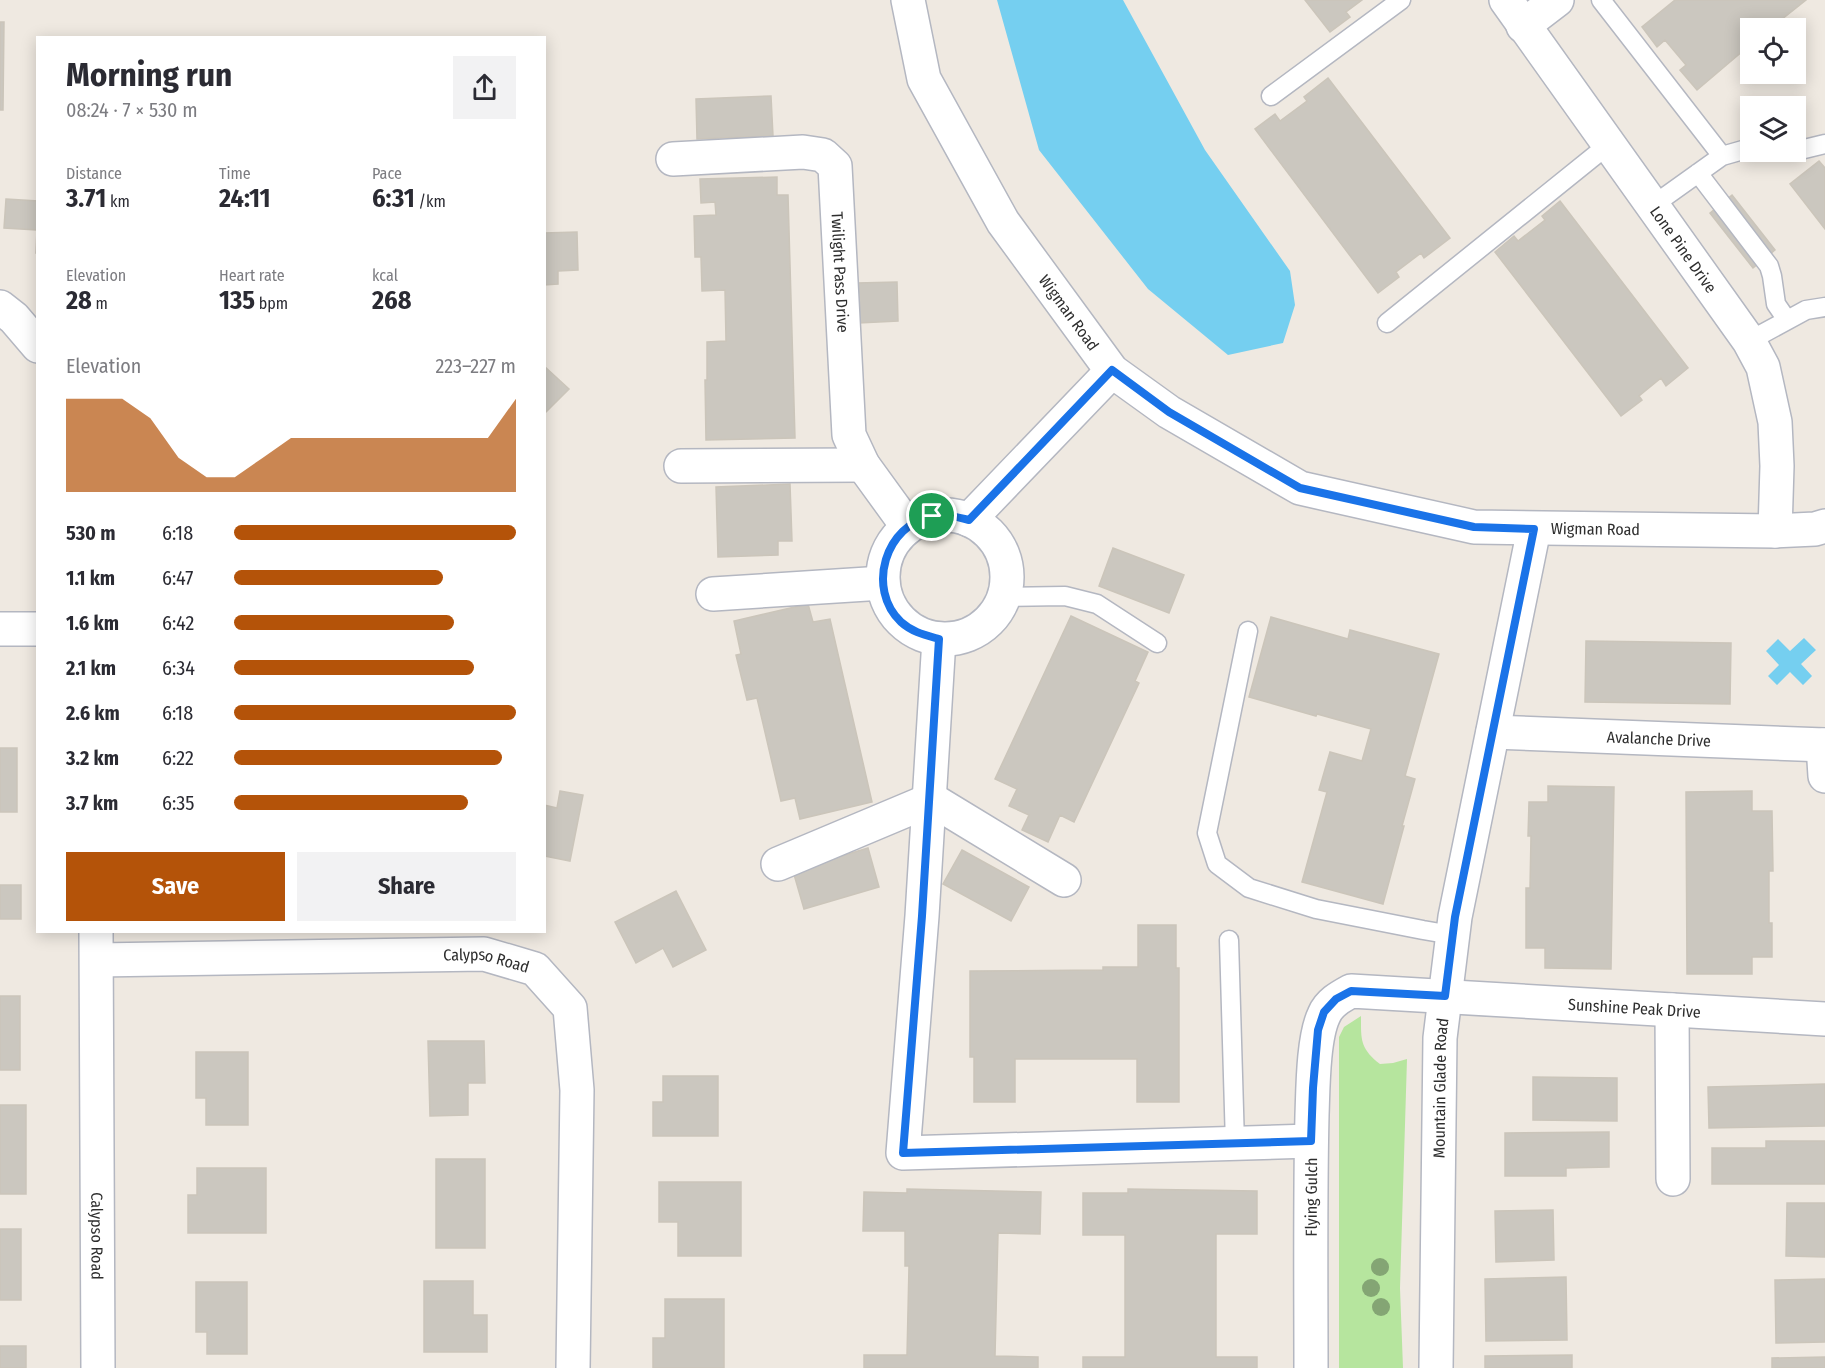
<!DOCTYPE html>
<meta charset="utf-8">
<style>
body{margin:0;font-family:"Fira Sans Condensed",sans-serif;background:#f2f2f3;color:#2b2b33;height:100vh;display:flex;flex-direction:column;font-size:22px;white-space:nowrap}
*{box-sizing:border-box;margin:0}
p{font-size:20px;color:#7c7c81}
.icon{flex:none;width:33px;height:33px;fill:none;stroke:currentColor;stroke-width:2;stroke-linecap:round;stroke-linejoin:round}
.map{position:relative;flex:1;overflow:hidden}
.side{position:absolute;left:36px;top:36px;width:510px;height:897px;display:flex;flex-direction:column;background:#fff;border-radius:0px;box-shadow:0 3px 15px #0003}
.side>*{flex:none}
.fabs{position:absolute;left:1740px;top:18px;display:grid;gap:12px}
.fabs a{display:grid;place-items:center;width:66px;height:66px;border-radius:0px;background:#fff;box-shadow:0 3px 15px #0003;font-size:30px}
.pin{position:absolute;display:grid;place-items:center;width:51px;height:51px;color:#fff;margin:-26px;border:3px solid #fff;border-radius:50%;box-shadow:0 2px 6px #0007}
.round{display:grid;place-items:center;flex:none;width:63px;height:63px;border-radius:0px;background:#f2f2f3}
.headline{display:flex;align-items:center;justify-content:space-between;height:102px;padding:0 30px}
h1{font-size:33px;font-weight:700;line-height:45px}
.stats{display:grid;grid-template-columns:repeat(3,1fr);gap:9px;height:102px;padding:6px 30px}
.stats div{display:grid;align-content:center}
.stats b{font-size:26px;font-weight:700}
.stats small{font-size:16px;font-weight:400}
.stats p{font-size:16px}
.chart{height:168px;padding:12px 30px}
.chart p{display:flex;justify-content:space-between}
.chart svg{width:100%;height:108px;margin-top:6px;fill:#b45309;opacity:.7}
.cta{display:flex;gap:12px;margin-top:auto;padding:12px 30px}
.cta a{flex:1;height:69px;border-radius:0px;background:#b45309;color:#fff;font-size:24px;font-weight:700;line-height:69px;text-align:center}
.cta a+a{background:#f2f2f3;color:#2b2b33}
ul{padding:0 30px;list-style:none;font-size:20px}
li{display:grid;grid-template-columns:96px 72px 1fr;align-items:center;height:45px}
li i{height:15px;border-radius:8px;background:#b45309}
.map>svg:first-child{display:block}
.green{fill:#b6e59e}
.water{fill:#75cff0}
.building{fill:#cbc7bf;stroke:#cbc5ba;stroke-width:1.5}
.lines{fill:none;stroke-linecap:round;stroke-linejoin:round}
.lane-casing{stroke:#b4b7c1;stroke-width:21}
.street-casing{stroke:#b4b7c1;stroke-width:36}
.lane{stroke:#fff;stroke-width:18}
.street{stroke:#fff;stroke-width:33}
.tree{fill:#84a574}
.route-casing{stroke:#fff;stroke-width:12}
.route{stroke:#1a73e8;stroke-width:8}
.labels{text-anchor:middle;stroke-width:4.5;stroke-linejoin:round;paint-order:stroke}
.street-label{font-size:16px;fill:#2e2e2e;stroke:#fff}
</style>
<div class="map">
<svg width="1825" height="1368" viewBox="0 0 1825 1368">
<rect width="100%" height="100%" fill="#efe9e1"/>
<path class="green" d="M1361 1016C1361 1040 1360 1048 1380 1064L1393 1063 1407 1059 1400 1288 1403 1368H1339V1037L1344 1027Z"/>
<path class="water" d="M997 0H1123L1205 150 1290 271 1295 305 1283 343 1228 355 1148 289 1039 150Z
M1804 638 1816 650 1801 664 1812 676 1803 685 1790 672 1777 685 1768 676 1779 665 1766 651 1778 639 1790 651Z"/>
<path class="building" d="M1305 0H1362L1346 12 1350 17 1330 32Z
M1675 0H1806L1771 28H1750V45L1697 90 1680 70 1686 65 1665 40 1657 47 1642 27Z
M0 22H4L3 110H0Z
M1328 78 1450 238 1424 258 1421 253 1396 272 1399 277 1378 293 1255 129 1275 114 1280 121 1307 101 1304 97Z
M771 96 773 136 697 139 696 99Z
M1819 161 1825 168V229L1790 184Z
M777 177V195H788L795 438 706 440 705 380H707V342L726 341 725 290 702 291 701 257H695L694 216 716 215 715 202 701 203 700 179Z
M1732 195 1775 250 1753 268 1710 213Z
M6 199 38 201V253H36L37 230 4 228Z
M1560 201 1688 368 1666 386 1661 378 1639 396 1642 400 1621 416 1495 252 1514 236 1518 241 1545 220 1542 216Z
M577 232 578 270 558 271V284L544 285V233Z
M897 282 898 321 859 323 857 283Z
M544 366 569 389 544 414Z
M790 484 792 541H778V555L718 557 716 487Z
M1113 548 1184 575 1169 613 1099 586Z
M808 604 813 622 830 619 872 802 800 819 795 798 781 801 757 698 747 700 736 655 741 654 734 621Z
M1071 616 1148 652 1135 681 1139 683 1074 822 1060 815 1048 842 1022 830 1029 815 1009 806 1017 789 995 779Z
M1271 617 1348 639 1350 630 1439 654 1405 776 1415 779 1402 826H1404L1383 904 1302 882 1327 792 1319 790 1330 752 1362 761 1371 729 1317 714 1316 716 1249 697Z
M1586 641 1731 643 1730 704 1585 702Z
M0 748H17V812H0Z
M1548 786 1614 787 1611 969 1545 968V948H1526V888H1530L1531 836H1528L1529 802H1548Z
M560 791 583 795 570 861 544 856V805L557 808Z
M1752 791V811H1772L1773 871H1769V923H1772V957H1752V974H1687L1686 792Z
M868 848 879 887 804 909 793 871Z
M962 850 1029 887 1011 921 943 884Z
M0 885H21V919H0Z
M676 891 706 950 673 967 663 948 636 963 615 922Z
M1138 925H1176V968H1179V1102H1137V1059H1015V1102H974V1057H970V971L1103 970V967H1138Z
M0 996H20V1070H0Z
M428 1041H484L485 1083H468V1115L430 1116Z
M196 1052H248V1125H206V1098H196Z
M663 1076H718V1136H653V1102H663Z
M1533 1077 1617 1078V1121L1533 1120Z
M1825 1084V1126L1709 1128 1708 1087Z
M0 1105H26V1194H0Z
M1609 1132V1167L1566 1168V1176H1505V1133Z
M1766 1141H1825V1184H1712V1148H1766Z
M436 1159H485V1248H436Z
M197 1168H266V1233H188V1195H197Z
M659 1182H741V1256H678V1222H659Z
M907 1189 1041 1192 1040 1234 998 1233 995 1356 1038 1357V1368H864V1355H907L909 1266H905V1231H863L864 1192 907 1193Z
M1128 1189 1257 1191V1234H1216V1357H1257V1368H1083V1357H1125V1235H1083V1193H1128Z
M1787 1203H1825V1257L1786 1256Z
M1553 1210 1554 1260 1496 1262 1495 1211Z
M0 1229H21V1300H0Z
M1566 1277 1567 1340 1486 1341 1485 1279Z
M1825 1279V1342L1776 1343 1775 1280Z
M424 1281H473V1315H487V1352H424Z
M196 1282H247V1354H207V1332H196Z
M665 1299H724V1368H653V1338H665Z
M0 1346H26V1368H0Z
M1572 1355V1368H1485V1356Z
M1825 1357V1368H1772V1358Z"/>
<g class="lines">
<g class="lane-casing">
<path id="lane" d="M1601 0 1722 156
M1271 96 1401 0
M1796 151 1825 144
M1698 173 1769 266 1772 276 1776 304 1787 320
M1652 206 1722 156 1750 148
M1387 323 1608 145
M1749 341 1806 310 1825 307
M1004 597 1065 596 1097 604 1157 643
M1248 631 1207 833 1217 864 1249 888 1316 909 1423 930 1452 935
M1229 940 1235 1144"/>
</g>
<g class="street-casing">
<g id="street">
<path id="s1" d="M908 0 924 79 1003 222 1112 371 1169 412 1300 488 1474 527 1775 531 1815 529 1825 526"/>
<path id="s2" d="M1506 0 1749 341 1763 367 1775 422 1777 466 1775 531"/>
<path d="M1523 26 1557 0"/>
<path id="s3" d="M673 159 803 152 823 155 835 166 849 435 863 465 908 527"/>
<path d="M0 307 14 318 38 346"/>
<path d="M681 466 863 465"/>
<circle cx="945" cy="577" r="62"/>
<path d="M969 520 1112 371"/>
<path d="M713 594 883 583"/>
<path d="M0 629H38"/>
<path d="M939 639 922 916 903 1153 1311 1141"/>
<path id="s4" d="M1493 732 1825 745"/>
<path d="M1823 745 1825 776"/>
<path d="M778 864 928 801H934L1064 880"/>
<path id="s5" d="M96 932 98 1368"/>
<path id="s6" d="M97 960 484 954 535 969 570 1008 577 1090 573 1368"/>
<path d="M1672 1010 1673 1179"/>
<path id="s7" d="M1311 1368C1311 1284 1310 1199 1312 1115 1313 1088 1313 1038 1324 1015 1329 1003 1340 997 1351 991L1825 1019"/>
<path id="s8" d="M1436 1368 1440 1038 1455 917 1534 529"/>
</g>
</g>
<use href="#lane" class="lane"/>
<use href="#street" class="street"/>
</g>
<g class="tree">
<circle cx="1380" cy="1267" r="9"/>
<circle cx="1371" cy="1288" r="9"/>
<circle cx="1381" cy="1307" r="9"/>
</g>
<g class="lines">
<g class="route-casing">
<path id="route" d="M1112 370 1169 412 1300 488 1474 527 1534 529 1455 917 1445 996 1351 991 1336 999 1324 1012 1318 1030 1313 1088 1311 1141 903 1153 922 916 939 639C925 635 912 632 901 622 866 589 885 524 933 516 945 514 957 517 969 520Z"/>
</g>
<use href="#route" class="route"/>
</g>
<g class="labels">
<g class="street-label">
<text dy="6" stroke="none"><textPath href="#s2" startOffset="306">Lone Pine Drive</textPath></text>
<text dy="6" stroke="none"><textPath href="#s3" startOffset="273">Twilight Pass Drive</textPath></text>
<text dy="6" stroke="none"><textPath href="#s1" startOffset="356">Wigman Road</textPath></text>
<text dy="6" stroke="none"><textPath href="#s1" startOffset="950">Wigman Road</textPath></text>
<text dy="6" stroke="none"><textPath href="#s4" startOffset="166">Avalanche Drive</textPath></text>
<text dy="6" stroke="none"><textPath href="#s6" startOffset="390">Calypso Road</textPath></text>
<text dy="6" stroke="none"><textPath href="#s7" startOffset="675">Sunshine Peak Drive</textPath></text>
<text dy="6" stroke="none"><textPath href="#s8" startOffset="280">Mountain Glade Road</textPath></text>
<text dy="6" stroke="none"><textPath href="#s7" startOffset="171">Flying Gulch</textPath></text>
<text dy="6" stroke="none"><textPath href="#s5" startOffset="304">Calypso Road</textPath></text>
</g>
</g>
</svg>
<div class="fabs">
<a><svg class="icon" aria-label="locate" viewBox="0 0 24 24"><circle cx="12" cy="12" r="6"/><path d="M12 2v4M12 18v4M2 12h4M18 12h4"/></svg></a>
<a><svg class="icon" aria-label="layers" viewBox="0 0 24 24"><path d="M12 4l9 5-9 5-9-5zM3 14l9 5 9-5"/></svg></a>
</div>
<div class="pin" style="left:932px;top:516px;background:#1e9e55"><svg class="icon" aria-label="arrive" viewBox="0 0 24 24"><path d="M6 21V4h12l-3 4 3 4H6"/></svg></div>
<section class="side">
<div class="headline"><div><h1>Morning run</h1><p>08:24 · 7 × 530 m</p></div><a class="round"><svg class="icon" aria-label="share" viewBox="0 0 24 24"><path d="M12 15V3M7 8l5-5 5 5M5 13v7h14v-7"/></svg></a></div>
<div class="stats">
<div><p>Distance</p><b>3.71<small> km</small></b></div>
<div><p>Time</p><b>24:11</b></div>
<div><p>Pace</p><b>6:31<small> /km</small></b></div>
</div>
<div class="stats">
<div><p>Elevation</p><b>28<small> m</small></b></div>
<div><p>Heart rate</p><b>135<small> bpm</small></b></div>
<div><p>kcal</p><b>268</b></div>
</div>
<div class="chart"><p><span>Elevation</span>223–227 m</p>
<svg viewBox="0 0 160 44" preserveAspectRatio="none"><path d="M0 44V6L10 6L20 6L30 14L40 30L50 38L60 38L70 30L80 22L90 22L100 22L110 22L120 22L130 22L140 22L150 22L160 6V44z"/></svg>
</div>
<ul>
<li><b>530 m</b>6:18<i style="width:100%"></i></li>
<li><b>1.1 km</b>6:47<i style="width:74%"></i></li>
<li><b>1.6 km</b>6:42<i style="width:78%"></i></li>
<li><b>2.1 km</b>6:34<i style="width:85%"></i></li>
<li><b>2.6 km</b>6:18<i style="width:100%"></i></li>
<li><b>3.2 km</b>6:22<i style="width:95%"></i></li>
<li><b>3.7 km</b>6:35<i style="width:83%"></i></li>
</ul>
<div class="cta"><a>Save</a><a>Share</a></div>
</section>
</div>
